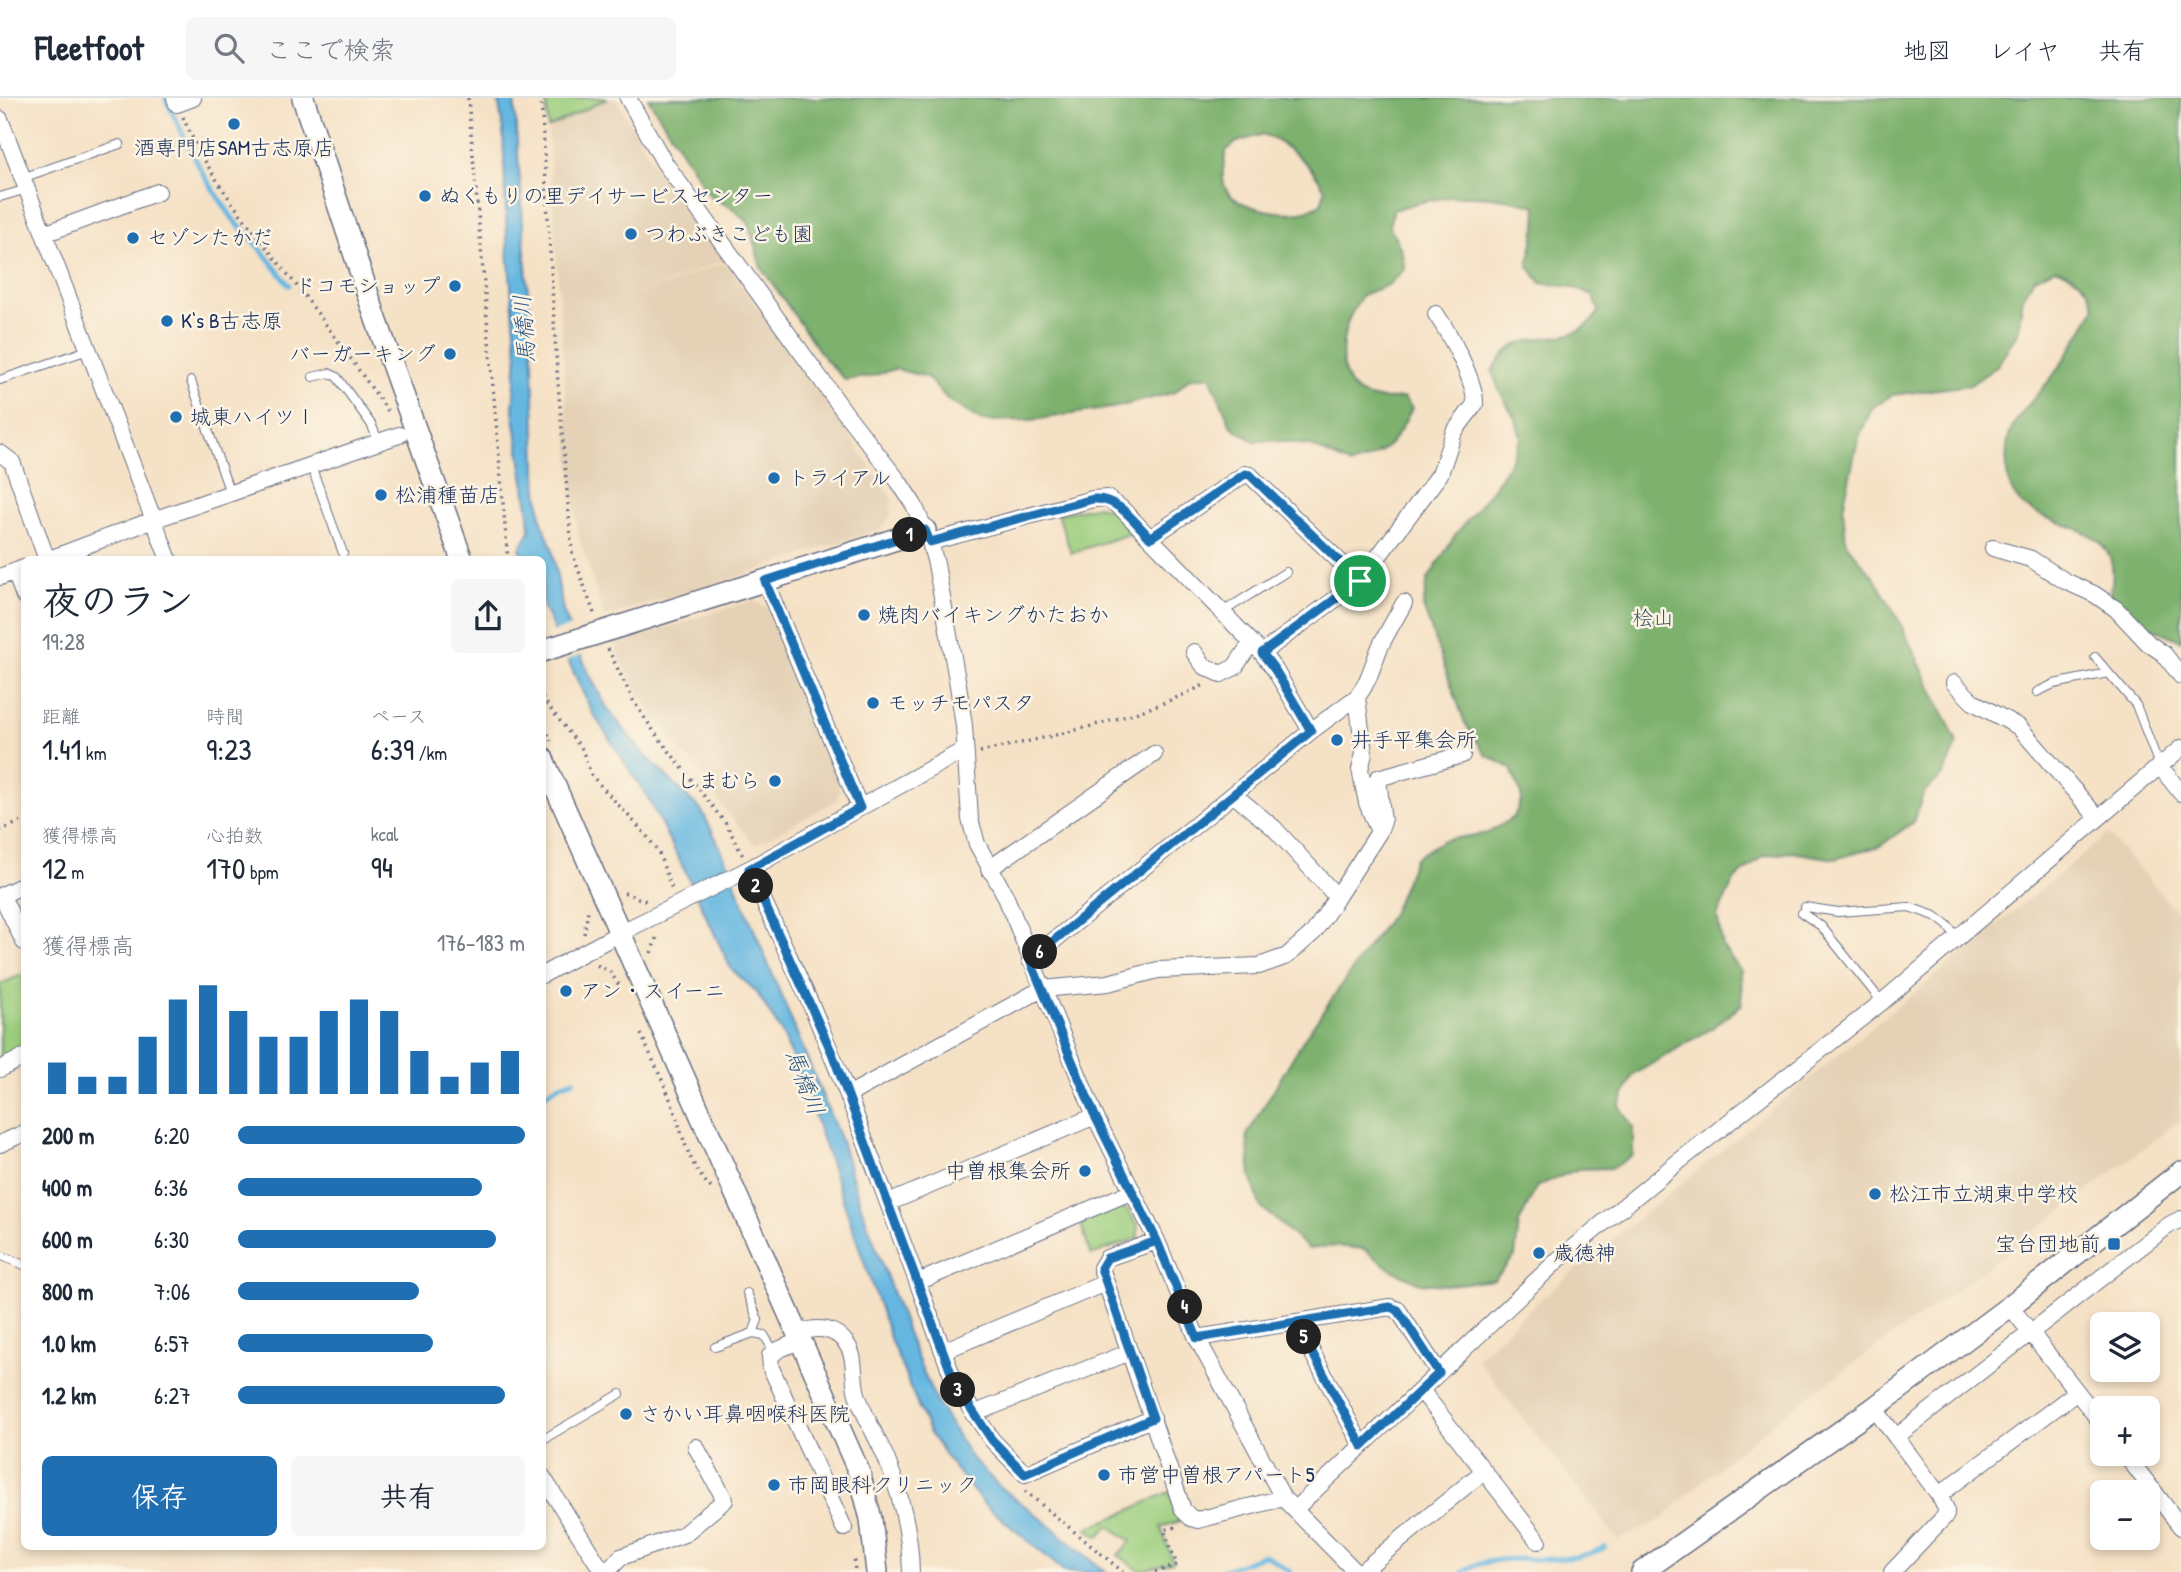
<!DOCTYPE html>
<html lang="ja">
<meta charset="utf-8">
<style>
body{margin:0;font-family:"Patrick Hand","Klee One",sans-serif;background:#f6f6f7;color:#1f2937;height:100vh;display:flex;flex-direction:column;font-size:26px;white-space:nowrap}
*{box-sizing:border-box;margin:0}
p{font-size:23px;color:#747a83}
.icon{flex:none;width:38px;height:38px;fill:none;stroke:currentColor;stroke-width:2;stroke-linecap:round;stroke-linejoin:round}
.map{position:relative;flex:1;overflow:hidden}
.details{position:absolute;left:21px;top:458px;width:525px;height:994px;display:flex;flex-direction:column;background:#fff;border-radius:10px;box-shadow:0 4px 10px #0003}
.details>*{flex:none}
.fabs{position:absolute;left:2090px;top:1214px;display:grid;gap:14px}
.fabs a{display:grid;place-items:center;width:70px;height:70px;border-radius:10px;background:#fff;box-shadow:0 4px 10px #0003;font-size:35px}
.pin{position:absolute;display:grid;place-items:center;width:60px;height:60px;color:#fff;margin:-30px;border:4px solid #fff;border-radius:50%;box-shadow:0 2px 7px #0007}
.km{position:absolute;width:35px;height:35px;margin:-18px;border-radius:50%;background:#222;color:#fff;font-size:19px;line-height:35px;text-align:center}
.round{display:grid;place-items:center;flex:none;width:74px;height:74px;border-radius:10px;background:#f6f6f7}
.overview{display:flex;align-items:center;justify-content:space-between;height:119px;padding:0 21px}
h1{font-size:38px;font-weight:600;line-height:52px}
.stats{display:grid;grid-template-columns:repeat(3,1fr);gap:10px;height:119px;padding:7px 21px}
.stats div{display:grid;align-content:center}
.stats b{font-size:30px;font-weight:600}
.stats small{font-size:19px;font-weight:400}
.stats p{font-size:19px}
.chart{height:196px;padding:14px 21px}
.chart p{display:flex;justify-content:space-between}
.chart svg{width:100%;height:126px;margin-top:7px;stroke:#1f6fb2;stroke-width:6}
.primary-button{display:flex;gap:14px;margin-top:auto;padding:14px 21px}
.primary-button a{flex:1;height:80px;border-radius:10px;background:#1f6fb2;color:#fff;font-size:28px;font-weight:600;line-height:80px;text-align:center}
.primary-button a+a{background:#f6f6f7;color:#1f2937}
ul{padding:0 21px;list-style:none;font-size:23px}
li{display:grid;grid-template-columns:112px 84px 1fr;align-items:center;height:52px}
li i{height:18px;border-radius:9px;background:#1f6fb2}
header{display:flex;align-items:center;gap:42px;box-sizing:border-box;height:98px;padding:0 35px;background:#fff;border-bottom:2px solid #e0e1e3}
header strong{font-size:33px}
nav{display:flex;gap:38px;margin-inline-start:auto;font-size:24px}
.search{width:490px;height:63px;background:#f6f6f7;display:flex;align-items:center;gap:18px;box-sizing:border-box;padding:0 24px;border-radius:10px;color:#747a83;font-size:26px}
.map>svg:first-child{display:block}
.built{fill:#e4d1b6}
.green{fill:#9cce7e;stroke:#5c7e6e;stroke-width:2}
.forest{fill:#7db16d;stroke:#4c7066;stroke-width:2;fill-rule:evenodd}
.water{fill:#65b7e1;stroke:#4073a0;stroke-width:2}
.pier{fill:#f5e1c5}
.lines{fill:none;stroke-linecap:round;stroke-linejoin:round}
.stream{stroke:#65b7e1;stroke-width:5}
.service-casing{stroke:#676d82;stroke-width:10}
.minor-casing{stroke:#676d82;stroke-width:18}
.tertiary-casing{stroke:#676d82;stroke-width:24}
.path{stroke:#676d82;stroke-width:3.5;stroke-dasharray:2 5;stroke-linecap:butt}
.service{stroke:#fff;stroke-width:8}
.minor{stroke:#fff;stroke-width:16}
.tertiary{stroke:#fff;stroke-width:21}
.route-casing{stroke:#fff;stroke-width:14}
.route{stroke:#1f6fb2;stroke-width:9}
.poi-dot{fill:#1f6fb2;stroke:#fcf5e5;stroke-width:2.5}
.labels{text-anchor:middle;stroke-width:5;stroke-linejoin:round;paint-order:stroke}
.poi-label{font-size:21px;fill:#1b2f5e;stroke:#fcf5e5;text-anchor:start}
.park-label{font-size:21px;fill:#3b5766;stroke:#fcf5e5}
.water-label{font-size:23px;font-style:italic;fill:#315885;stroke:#fcf5e5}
</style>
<header>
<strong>Fleetfoot</strong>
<div class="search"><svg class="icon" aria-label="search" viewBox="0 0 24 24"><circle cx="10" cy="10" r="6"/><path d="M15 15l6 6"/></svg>ここで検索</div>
<nav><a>地図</a><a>レイヤ</a><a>共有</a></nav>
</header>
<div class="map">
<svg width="2181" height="1474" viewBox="0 0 2181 1474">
<rect width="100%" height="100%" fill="#fcf5e5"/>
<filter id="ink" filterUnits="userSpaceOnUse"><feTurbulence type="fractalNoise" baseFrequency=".0143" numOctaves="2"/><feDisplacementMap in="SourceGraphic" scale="14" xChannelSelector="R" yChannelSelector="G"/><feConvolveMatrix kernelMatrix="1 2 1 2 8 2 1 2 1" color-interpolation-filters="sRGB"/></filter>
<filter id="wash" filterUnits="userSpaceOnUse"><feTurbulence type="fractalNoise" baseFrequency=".00686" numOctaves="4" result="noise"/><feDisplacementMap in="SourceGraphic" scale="28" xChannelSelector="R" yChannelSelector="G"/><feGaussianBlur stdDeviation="1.57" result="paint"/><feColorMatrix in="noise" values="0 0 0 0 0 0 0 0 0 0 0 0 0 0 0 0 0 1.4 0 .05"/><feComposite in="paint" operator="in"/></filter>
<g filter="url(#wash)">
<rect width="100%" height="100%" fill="#f5e1c5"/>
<path class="built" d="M609 0H616L653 66 727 161 604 210 725 164 820 294 892 401 891 417 882 430 733 480 604 519 579 438 572 392 548 31Z
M751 503 759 505 762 509 766 507 837 678 839 692 837 702 755 747 727 714 706 685 707 680 679 651 652 615 630 581 614 546Z
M2108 736 2181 818V1022L1985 1171 1780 1319 1703 1382 1661 1422 1618 1442 1476 1260 1550 1193Z"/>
<path class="green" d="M546 0H608L548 30Z
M1098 408 1112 412 1132 435 1071 455 1058 416Z
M24 876V950L0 962V886Z
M1118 1108 1128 1112 1138 1128V1140L1091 1157 1080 1123Z
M1169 1394 1180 1423 1161 1429 1173 1464 1140 1473 1118 1457 1131 1443 1109 1428 1098 1439 1087 1430C1115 1420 1142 1406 1169 1394Z"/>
<path class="forest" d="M648 0H2181V543L2126 518 2110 497C2131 411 2027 440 2010 388 2005 374 2005 343 2012 330 2019 315 2041 293 2052 279 2068 258 2081 234 2095 210 2089 185 2078 179 2055 170L2034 180 2023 199 2018 234 1996 269 1970 287 1892 297 1872 310 1858 341 1843 410 1846 445 1875 481 1897 519 1957 644 1944 676 1924 694 1913 724 1880 748 1835 761 1791 754 1763 758 1734 782 1717 818 1723 849 1741 873 1742 906 1712 930 1633 977 1619 1008 1633 1029V1057L1612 1070 1578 1071 1537 1088 1519 1125 1515 1158 1494 1182 1448 1187 1420 1185 1390 1171 1364 1151 1336 1148 1309 1151 1260 1108 1251 1078 1247 1037 1305 939 1393 814 1415 760 1444 742 1488 735 1514 719 1522 700 1511 670 1486 657 1465 625 1423 509 1428 481 1456 436 1489 396 1510 364 1521 340 1516 322 1499 292 1492 273C1497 266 1503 256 1510 251 1540 230 1577 251 1599 213L1593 197 1571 189 1541 185 1528 167C1531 147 1539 129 1536 108 1485 93 1444 95 1393 112L1389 128 1401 151 1405 171 1388 187 1362 197C1357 206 1350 216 1347 226 1340 248 1338 290 1366 298 1378 302 1391 301 1404 300L1412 310C1396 343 1387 356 1351 367L1311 348 1281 343H1254L1231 328 1210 278 1188 281 1175 294 1117 309 1033 322 982 323 949 303 927 279 895 271 869 279 845 282 825 261 761 169 748 124 732 110 710 98ZM1263 36C1288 47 1313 67 1325 92L1321 106C1314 109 1308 113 1301 114 1282 117 1235 110 1226 91 1220 80 1224 65 1226 53L1237 44Z"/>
<path class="water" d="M498 0H514L533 266 536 372 541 421 552 450 563 513 587 572 607 610 641 653 702 713 720 749 841 1043 861 1108 912 1248 936 1303 971 1360 1001 1390 1037 1417 1106 1474H1065L983 1405 952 1367 929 1334 891 1243 806 993 783 937 756 893 731 871 688 779 648 700 592 614 543 508 542 462H524L520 450 530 433 529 416 513 312 517 256 507 142 503 32Z"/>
<path class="pier" d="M573 528 584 556 564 563 550 535Z"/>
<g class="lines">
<path class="stream" d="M165 0 203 76 233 121 263 154 289 187
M542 998 560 987 574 982
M1219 1474 1264 1457 1269 1459 1290 1474
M1462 1474C1503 1448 1560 1474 1605 1449"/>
</g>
</g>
<g filter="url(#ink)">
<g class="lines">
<g class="service-casing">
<path id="service" d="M22 80 120 46
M0 99 27 91
M313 279 329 275 337 279 371 326 379 344
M0 282 88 252
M191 283 230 395
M311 368 343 455
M1221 515 1286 474
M2095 559 2136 607 2159 667
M2037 594 2054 586 2108 575
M1805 809 1838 814 1909 809 1935 818 1947 827 1958 840
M1802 815 1821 828 1882 904
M0 1157 24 1167
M747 1195 758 1222 753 1235
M715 1249 753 1235 764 1237 775 1255
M542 1342 620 1296"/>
</g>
<g class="minor-casing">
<path id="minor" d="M175 0 177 6 193 0
M628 0 664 64 846 316 899 384 914 407 930 444 936 466 958 587 964 628 970 721 977 746 1005 797 1095 1018 1157 1143 1197 1240 1283 1400 1356 1474
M0 21 169 462
M44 136 158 94
M0 355 12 364 47 462
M1150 440 1245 376 1250 377 1360 483 1262 555
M930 444 1093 401 1107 400 1121 410 1262 555 1275 572 1311 633 1030 862
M1993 450 2031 461 2065 483 2094 496 2116 511 2148 545 2164 556 2181 578
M47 462 153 422 399 337
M15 474 24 498
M0 479 24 470
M765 483 860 710
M1360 483 1440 376 1454 334 1475 306C1476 284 1449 235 1436 216
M1194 554 1204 568 1221 576 1235 569 1251 545
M1954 585 1973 604 2019 629 2098 720
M1357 599C1370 582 1372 568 1380 549 1387 534 1396 520 1404 505
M1311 633 1357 599 1364 656 1360 671 1367 705 1379 734 1337 799
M2159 667 2181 695
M1381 729 1383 724 1378 680 1462 657
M749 771 813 911 848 997 1042 891 1108 885 1158 872 1259 868 1287 858 1314 834 1337 799 1274 730 1234 697
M989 771 1154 656
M0 798 24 787
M2 798 24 844
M542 877 620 835 749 771 964 652
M0 971 24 959
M848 997 956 1288 992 1342 1025 1376 1153 1320
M0 1046 24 1035
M888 1105 1095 1018
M1157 1143 1107 1160 1101 1170 1183 1412 1191 1420 1198 1422 1283 1400
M918 1184 1133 1093
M2010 1208 2102 1326
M1296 1224 1362 1348
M798 1235C815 1229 833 1228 846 1245 857 1259 852 1279 857 1296 864 1318 877 1339 886 1360 901 1396 910 1435 911 1474
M1197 1240 1390 1209 1398 1212 1439 1275
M801 1242 778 1252 770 1258 771 1270 844 1430
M943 1253 1105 1185
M1421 1292 1538 1443
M1874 1310 1896 1339 2169 1127 2181 1121
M973 1316 1130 1254
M1896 1339 1939 1397 2077 1294
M2125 1356 2181 1429
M542 1378 603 1474
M1295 1411 1559 1161 1673 1068 1882 904 2181 650
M607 1474 621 1459 684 1436 725 1402 696 1349
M1361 1474 1484 1373
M1892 1474 1946 1417V1411L1939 1397"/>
</g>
<g class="tertiary-casing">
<path id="tertiary" d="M303 0 376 221 462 462
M542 553 925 432
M542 659 859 1374 871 1421 877 1474
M1642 1474 1874 1310 2010 1208 2181 1074"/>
</g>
<path class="path" d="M468 0 508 462
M541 0 557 273 572 454 595 518
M183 19C212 88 258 137 303 196 332 234 360 274 388 313
M608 551 634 604 655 635 726 726 743 758
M542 600 582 651 591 677 646 737 658 753 672 791
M542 623 551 643
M980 654C1056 637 1134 622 1204 587
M0 733 24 722
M624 795 646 803
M584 836 588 813
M651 855 658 836
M597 867 610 874 621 890
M641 936C651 959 663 982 672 1006 684 1039 686 1063 711 1090
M1025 1393 1123 1474
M854 1462 855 1474
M1155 1474 1177 1467 1164 1432 1176 1429"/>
<use href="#service" class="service"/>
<use href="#minor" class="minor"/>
<use href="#tertiary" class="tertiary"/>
</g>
</g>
<g class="lines" filter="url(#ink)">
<g class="route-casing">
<path id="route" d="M1360 483 1250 377 1245 376 1150 440C1134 423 1118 399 1093 401L930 444 925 432 765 483 860 710 749 771 832 955 956 1288 992 1342 1025 1376 1153 1320 1101 1170 1107 1160 1157 1143 1197 1240 1390 1209 1398 1212 1439 1275 1362 1348 1296 1224 1197 1240 1157 1143 1095 1018 1030 862 1311 633 1275 572 1262 555 1360 483"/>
</g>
<use href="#route" class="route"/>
</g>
<g class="poi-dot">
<circle cx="234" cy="26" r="7"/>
<circle cx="425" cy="98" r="7"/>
<circle cx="631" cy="136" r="7"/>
<circle cx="133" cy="140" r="7"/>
<circle cx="455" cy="188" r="7"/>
<circle cx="167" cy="223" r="7"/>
<circle cx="450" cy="256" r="7"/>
<circle cx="176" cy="319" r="7"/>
<circle cx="774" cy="380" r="7"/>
<circle cx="381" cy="397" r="7"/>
<circle cx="864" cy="517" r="7"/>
<circle cx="873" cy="605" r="7"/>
<circle cx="1337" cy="642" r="7"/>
<circle cx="775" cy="683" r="7"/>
<circle cx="566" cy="893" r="7"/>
<circle cx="1085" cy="1073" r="7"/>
<circle cx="1875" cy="1096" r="7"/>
<rect x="2107" y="1139" width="14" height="14" rx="3.5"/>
<circle cx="1539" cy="1155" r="7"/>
<circle cx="626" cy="1316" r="7"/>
<circle cx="1104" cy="1377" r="7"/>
<circle cx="774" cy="1387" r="7"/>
</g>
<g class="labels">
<g class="poi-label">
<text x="234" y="57" text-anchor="middle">酒専門店SAM古志原店</text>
<text x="439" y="105">ぬくもりの里デイサービスセンター</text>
<text x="645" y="143">つわぶきこども園</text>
<text x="147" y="147">セゾンたかだ</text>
<text x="441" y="195" text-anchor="end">ドコモショップ</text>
<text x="181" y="230">K‘s B古志原</text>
<text x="436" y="263" text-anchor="end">バーガーキング</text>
<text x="190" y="326">城東ハイツⅠ</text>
<text x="788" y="387">トライアル</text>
<text x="395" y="404">松浦種苗店</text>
<text x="878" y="524">焼肉バイキングかたおか</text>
<text x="887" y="612">モッチモパスタ</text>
<text x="1351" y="649">井手平集会所</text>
<text x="761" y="690" text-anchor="end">しまむら</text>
<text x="580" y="900">アン・スイーニ</text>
<text x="1071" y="1080" text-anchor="end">中曽根集会所</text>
<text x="1889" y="1103">松江市立湖東中学校</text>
<text x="2100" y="1153" text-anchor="end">宝台団地前</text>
<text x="1553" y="1162">歳徳神</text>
<text x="640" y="1323">さかい耳鼻咽喉科医院</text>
<text x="1118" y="1384">市営中曽根アパート5</text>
<text x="788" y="1394">市岡眼科クリニック</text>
</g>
<g class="park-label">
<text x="1653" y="527">桧山</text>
</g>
<g class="water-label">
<text transform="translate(524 231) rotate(-94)" y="8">馬橋川</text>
<text transform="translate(805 984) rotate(69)" y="8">馬橋川</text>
</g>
</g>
</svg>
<div class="fabs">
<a><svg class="icon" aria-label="layers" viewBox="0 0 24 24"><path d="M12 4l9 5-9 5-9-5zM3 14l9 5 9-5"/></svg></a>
<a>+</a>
<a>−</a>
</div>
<div class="pin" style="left:1360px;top:483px;background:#1e9e55"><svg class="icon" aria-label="arrive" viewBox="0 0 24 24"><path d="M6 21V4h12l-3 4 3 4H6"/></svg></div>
<b class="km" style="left:910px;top:437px">1</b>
<b class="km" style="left:756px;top:788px">2</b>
<b class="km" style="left:958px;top:1292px">3</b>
<b class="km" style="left:1185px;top:1209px">4</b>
<b class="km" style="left:1304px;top:1239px">5</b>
<b class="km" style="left:1040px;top:854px">6</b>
<section class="details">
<div class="overview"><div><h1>夜のラン</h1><p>19:28</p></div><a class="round"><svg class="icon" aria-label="share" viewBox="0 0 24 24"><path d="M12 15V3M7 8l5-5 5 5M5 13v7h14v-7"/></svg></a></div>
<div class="stats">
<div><p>距離</p><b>1.41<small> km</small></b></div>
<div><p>時間</p><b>9:23</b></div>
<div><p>ペース</p><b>6:39<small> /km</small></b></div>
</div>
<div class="stats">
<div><p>獲得標高</p><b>12<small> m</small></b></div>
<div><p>心拍数</p><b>170<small> bpm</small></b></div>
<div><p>kcal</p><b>94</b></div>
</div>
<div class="chart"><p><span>獲得標高</span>176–183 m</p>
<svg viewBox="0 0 160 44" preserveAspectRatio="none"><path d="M5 44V33M15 44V38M25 44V38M35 44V24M45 44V11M55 44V6M65 44V15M75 44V24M85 44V24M95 44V15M105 44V11M115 44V15M125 44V29M135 44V38M145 44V33M155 44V29"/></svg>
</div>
<ul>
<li><b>200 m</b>6:20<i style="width:100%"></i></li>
<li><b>400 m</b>6:36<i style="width:85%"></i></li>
<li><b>600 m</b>6:30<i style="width:90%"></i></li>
<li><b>800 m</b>7:06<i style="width:63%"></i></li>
<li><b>1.0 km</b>6:57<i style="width:68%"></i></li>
<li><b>1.2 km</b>6:27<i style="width:93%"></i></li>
</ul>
<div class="primary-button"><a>保存</a><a>共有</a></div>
</section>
</div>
